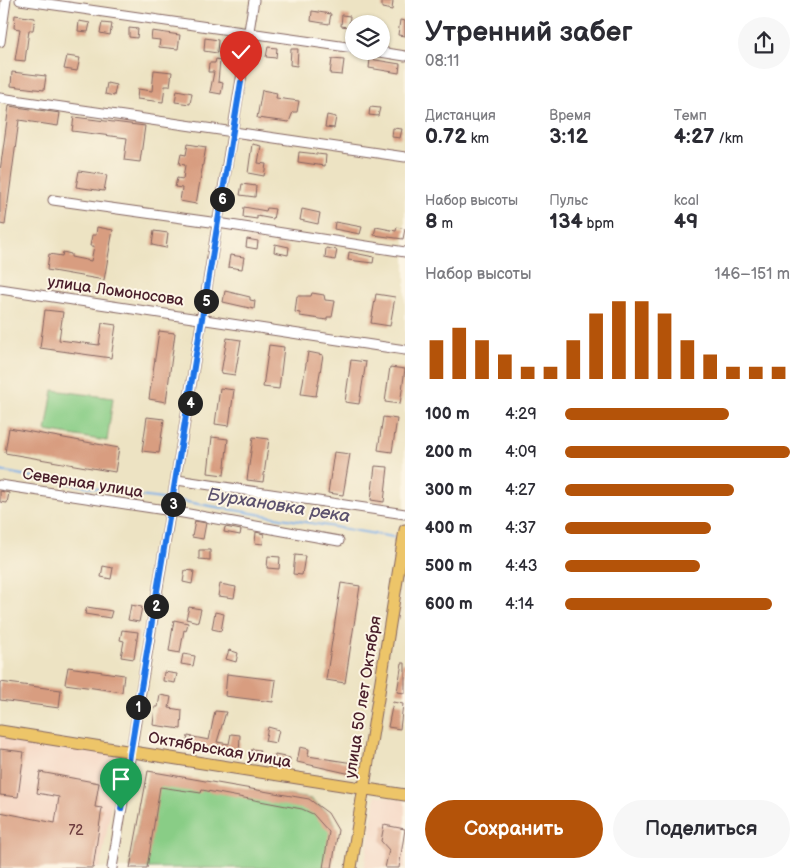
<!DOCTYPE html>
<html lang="ru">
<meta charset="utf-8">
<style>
body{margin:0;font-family:"Balsamiq Sans",sans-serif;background:#f7f7f7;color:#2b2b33;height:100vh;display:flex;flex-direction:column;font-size:19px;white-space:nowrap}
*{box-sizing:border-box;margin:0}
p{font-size:16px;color:#7c7c81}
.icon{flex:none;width:28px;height:28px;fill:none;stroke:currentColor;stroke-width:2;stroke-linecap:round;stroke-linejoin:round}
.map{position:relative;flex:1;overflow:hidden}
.side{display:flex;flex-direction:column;background:#fff;width:405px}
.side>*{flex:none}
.buttons{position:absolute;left:345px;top:15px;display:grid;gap:10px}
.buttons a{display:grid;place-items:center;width:45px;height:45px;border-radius:50%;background:#fff;box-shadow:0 1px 4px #0004;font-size:25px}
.pin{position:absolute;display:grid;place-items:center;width:42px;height:42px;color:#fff;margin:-51px -21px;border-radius:50% 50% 50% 0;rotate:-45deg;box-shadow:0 0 5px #0007}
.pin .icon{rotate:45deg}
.km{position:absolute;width:25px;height:25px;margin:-12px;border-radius:50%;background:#222;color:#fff;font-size:14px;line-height:25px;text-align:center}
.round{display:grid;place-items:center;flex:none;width:52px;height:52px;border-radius:26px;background:#f7f7f7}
.overview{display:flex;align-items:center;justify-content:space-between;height:85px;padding:0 20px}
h1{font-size:28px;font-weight:700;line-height:38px}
.stats{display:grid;grid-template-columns:repeat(3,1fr);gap:8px;height:85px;padding:5px 20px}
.stats div{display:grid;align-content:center}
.stats b{font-size:21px;font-weight:700}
.stats small{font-size:14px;font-weight:400}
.stats p{font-size:14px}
.chart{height:140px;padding:10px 20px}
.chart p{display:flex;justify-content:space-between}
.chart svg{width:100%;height:90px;margin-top:5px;stroke:#b45309;stroke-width:6}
.cta{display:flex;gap:10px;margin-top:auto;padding:10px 20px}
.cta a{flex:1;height:58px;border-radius:30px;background:#b45309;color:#fff;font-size:20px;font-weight:700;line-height:58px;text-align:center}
.cta a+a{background:#f7f7f7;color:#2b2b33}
ul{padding:0 20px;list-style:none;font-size:16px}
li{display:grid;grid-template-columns:80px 60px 1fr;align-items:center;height:38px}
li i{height:12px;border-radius:6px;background:#b45309}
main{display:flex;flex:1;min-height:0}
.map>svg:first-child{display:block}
.built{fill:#f4d3c0}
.pitch{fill:#89cd86;stroke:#6a7658}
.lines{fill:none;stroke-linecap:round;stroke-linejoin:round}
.stream{stroke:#7cb0ea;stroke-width:2}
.building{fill:#d89d80}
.minor-casing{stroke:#836460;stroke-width:11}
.major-casing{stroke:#836460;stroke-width:13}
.minor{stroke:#fff;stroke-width:9}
.major{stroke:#edc569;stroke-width:11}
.route-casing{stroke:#fff;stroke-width:10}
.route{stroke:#1a73e8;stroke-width:6}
.labels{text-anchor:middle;stroke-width:4;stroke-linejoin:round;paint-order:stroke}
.number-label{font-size:14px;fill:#6e3e40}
.street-label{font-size:16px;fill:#4a1f2b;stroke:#fcf5e5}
.water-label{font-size:18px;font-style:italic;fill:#5c526e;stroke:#fcf5e5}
</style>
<main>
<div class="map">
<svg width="405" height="868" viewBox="0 0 405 868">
<rect width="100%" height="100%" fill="#fcf5e5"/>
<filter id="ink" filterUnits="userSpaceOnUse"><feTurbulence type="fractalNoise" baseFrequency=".02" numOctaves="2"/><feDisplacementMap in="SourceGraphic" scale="10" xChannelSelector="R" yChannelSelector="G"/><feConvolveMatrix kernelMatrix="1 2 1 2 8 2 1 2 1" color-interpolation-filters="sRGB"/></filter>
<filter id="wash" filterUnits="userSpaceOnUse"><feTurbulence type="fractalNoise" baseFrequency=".0096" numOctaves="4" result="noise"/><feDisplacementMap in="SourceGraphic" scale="20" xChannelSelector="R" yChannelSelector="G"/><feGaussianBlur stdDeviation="1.12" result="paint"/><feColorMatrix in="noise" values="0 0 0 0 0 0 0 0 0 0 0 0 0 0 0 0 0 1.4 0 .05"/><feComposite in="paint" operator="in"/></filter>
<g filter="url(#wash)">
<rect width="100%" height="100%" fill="#ede3c3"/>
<path class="built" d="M0 735 121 755 100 868H0Z
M376 795 405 800V868H364Z"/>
<path class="pitch" d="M53 390 113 398 107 441 46 431Z
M148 774 311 799 328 813 335 824 331 868H130Z"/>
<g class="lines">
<path class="stream" d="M0 471 139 496 170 500
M175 500 399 538"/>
</g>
<g id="blocks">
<path class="building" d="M382 1H393L392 10 382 8Z
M312 11 331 14 329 24 311 21Z
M15 15 35 18 33 30H29L25 61 15 60 20 29 14 28Z
M342 15 350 16 349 27 341 26Z
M400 20 405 21V36L398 35Z
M79 21 90 23 88 32 78 31Z
M102 23 112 24 110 35 100 33Z
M129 28 138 29 137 38 129 37Z
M152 31 180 35 178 49 159 47 160 40 151 39Z
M205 38 218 40 217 53 204 51Z
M268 47 277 48 276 58 266 57Z
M291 49H298L297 66 290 65Z
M67 56 80 58 77 71 64 69Z
M216 59 220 60 218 82 223 83 221 94 210 92 214 72H208L209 63H215Z
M332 59 344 60 342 75 330 74Z
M370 59 400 64 399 73 369 68Z
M154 70 172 72 170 86H165L163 102 137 99 138 89 152 91Z
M12 72 46 76 44 90 11 86Z
M107 83 116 85 114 96 105 94Z
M177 90 192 93 190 104 175 102Z
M262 90 277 93 276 98 299 101 297 112H293L289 122 257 118Z
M9 106 60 113 58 126 19 120 5 225 0 224V171Z
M370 107 380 108 378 116 369 115Z
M327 115 336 117 334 128 325 127Z
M74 117 145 126 140 162 124 160 127 138 72 131Z
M393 128 402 129 400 138 392 137Z
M188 144 206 147 196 204 180 201 182 188 175 187 177 178 183 179 185 165 179 164 181 154 186 155Z
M252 144 261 146 258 163 266 164 264 176 248 173Z
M299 152 326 155 325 166 298 162Z
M79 171 107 175 104 191 76 187Z
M242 184 256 186 255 197 240 195Z
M244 207 266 211 267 208 275 209 273 219 257 216V219L243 217Z
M302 209 320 213 318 224 300 220Z
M335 222 362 227 360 234 334 229Z
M97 227 113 230 104 280 47 270 49 254 62 256 63 252 71 254V257L91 261 94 246H90L92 235H96Z
M376 227 396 231 397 227 405 229 403 239 374 235Z
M154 231 168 233 166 248 152 245Z
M247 239 258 241 257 249 246 247Z
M275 244 289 247 288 255 274 252Z
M326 248 337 250 335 260 325 258Z
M349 252 374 257 373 263 348 260Z
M230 255 244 257 242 269 228 267Z
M225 291 250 297V300L255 301 254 309 223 302Z
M312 293 324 295 325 300 335 301 332 317H327V320L300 316V313L295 312 297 296H311Z
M376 294 395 297 390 326 371 323Z
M45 310 63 312 59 340 99 345 102 323 116 325 111 358 40 348Z
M159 331 175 333 166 402 149 399Z
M227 338 241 340 235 375 221 373Z
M269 345 284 347 279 389 263 387Z
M308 352 323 355 316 396 301 394Z
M351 360 366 362 359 404 345 402Z
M390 367 405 369 400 404 385 402Z
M220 388 234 390 229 426 215 424Z
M147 417 164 419 159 453 142 451Z
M383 417 397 419 392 452 378 450Z
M9 428 119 448 115 472 5 453Z
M212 437 228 439 224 475 208 473Z
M253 437 269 439 263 482 247 480Z
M334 452 350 454 343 495 328 493Z
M375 466 388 467 384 502 371 500Z
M0 491 9 493 7 503 0 502Z
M195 521 206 523 203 539 192 537Z
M225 527 241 530 240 535 224 532Z
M256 532 264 534 263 544 255 543Z
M199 550H210V560L199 559Z
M295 555 305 556 302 575 293 574Z
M268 556 280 557 279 569 267 568Z
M103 566 113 568 111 579 101 577Z
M185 570 194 571 192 584 183 582Z
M341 583 360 586 345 683 326 680Z
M220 584 236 587 234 598 218 596Z
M131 605 142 607 139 622 128 620Z
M87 607 112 611 110 618 85 614Z
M189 607 201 609 198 622 186 619Z
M215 612 224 614 221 631 212 629Z
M174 620 188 623 186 631 184 630 180 653 169 651Z
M122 630 138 632 134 659 121 657 124 641 120 640Z
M229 650 238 653 236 662 226 659Z
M183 654 195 656 193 666 181 664Z
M402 663H405V693L397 692Z
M68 667 124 675 122 692 65 684Z
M164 672 177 674 175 683 163 681Z
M227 674 276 680 273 702 225 696Z
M0 682 61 690 59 708 0 700Z
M160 695 171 697 169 708 182 710 181 729 153 725 155 707H158Z
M393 702 403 704 400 729 388 727Z
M215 711 226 712 217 742 229 744 231 734 240 735 239 757 186 747 188 736 209 740Z
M268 727 279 730 276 743 265 741Z
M300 747 309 749 308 756 353 763 351 774 297 762Z
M0 749 24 752 18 797 0 795Z
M252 749 260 750 258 760 250 759Z
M275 755 290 758 289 766 273 764Z
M148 771 309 799 328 813 338 830 332 868H323L329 832 313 814 302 809 202 790 201 793 160 787 147 868H130Z
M40 772 99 783 95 807 102 808 93 868H0V812L55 823 59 797 37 793Z
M384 825 405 829 399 868H385L389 850 381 841Z"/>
</g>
</g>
<g filter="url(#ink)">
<use href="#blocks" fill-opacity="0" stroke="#836460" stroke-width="1"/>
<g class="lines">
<g class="minor-casing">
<path id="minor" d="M20 0 354 48
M0 42 6 0
M374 51 405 56
M0 98 405 157
M53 200 218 223 405 252
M0 289 405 350
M177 480 405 514
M0 485 172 511 339 541
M112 868 254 0"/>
</g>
<g class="major-casing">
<path id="major" d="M0 731 405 795
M351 868 405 530"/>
</g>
<use href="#minor" class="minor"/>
<use href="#major" class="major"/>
</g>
</g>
<g class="lines" filter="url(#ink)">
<g class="route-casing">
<path id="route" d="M121 809 241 82"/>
</g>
<use href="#route" class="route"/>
</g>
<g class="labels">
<g class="number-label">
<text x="76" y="835">72</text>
</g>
<g class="street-label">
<text transform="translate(116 290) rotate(8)" y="6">улица Ломоносова</text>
<text transform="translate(83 482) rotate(9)" y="6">Северная улица</text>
<text transform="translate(362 697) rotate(-81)" y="6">улица 50 лет Октября</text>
<text transform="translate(220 749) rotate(10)" y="6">Октябрьская улица</text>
</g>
<g class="water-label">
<text transform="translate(279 505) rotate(9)" y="6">Бурхановка река</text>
</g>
</g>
</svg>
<div class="buttons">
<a><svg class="icon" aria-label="layers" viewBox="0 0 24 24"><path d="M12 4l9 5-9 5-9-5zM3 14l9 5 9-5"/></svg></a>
</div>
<div class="pin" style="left:121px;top:809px;background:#1e9e55"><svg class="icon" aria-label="arrive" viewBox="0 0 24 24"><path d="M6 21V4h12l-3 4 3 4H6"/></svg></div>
<div class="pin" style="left:241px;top:82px;background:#d93025"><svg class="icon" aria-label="check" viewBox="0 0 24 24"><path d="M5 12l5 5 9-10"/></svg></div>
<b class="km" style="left:138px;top:707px">1</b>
<b class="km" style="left:156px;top:606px">2</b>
<b class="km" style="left:173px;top:504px">3</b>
<b class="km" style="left:190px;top:403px">4</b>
<b class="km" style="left:206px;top:301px">5</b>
<b class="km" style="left:222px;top:199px">6</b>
</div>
<section class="side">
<div class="overview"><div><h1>Утренний забег</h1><p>08:11</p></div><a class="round"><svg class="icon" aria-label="share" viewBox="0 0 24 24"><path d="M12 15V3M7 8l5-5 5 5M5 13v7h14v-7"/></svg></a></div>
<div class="stats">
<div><p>Дистанция</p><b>0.72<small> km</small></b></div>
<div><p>Время</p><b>3:12</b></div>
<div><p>Темп</p><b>4:27<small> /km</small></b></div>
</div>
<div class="stats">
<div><p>Набор высоты</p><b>8<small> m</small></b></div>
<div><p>Пульс</p><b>134<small> bpm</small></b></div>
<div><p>kcal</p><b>49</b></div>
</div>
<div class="chart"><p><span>Набор высоты</span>146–151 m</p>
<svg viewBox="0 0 160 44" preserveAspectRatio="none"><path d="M5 44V25M15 44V19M25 44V25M35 44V32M45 44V38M55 44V38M65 44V25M75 44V12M85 44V6M95 44V6M105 44V12M115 44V25M125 44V32M135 44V38M145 44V38M155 44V38"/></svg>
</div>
<ul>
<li><b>100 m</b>4:29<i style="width:73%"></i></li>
<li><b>200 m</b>4:09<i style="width:100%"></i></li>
<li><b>300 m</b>4:27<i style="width:75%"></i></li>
<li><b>400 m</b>4:37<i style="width:65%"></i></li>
<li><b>500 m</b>4:43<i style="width:60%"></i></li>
<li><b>600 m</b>4:14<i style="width:92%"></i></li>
</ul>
<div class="cta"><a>Сохранить</a><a>Поделиться</a></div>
</section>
</main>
